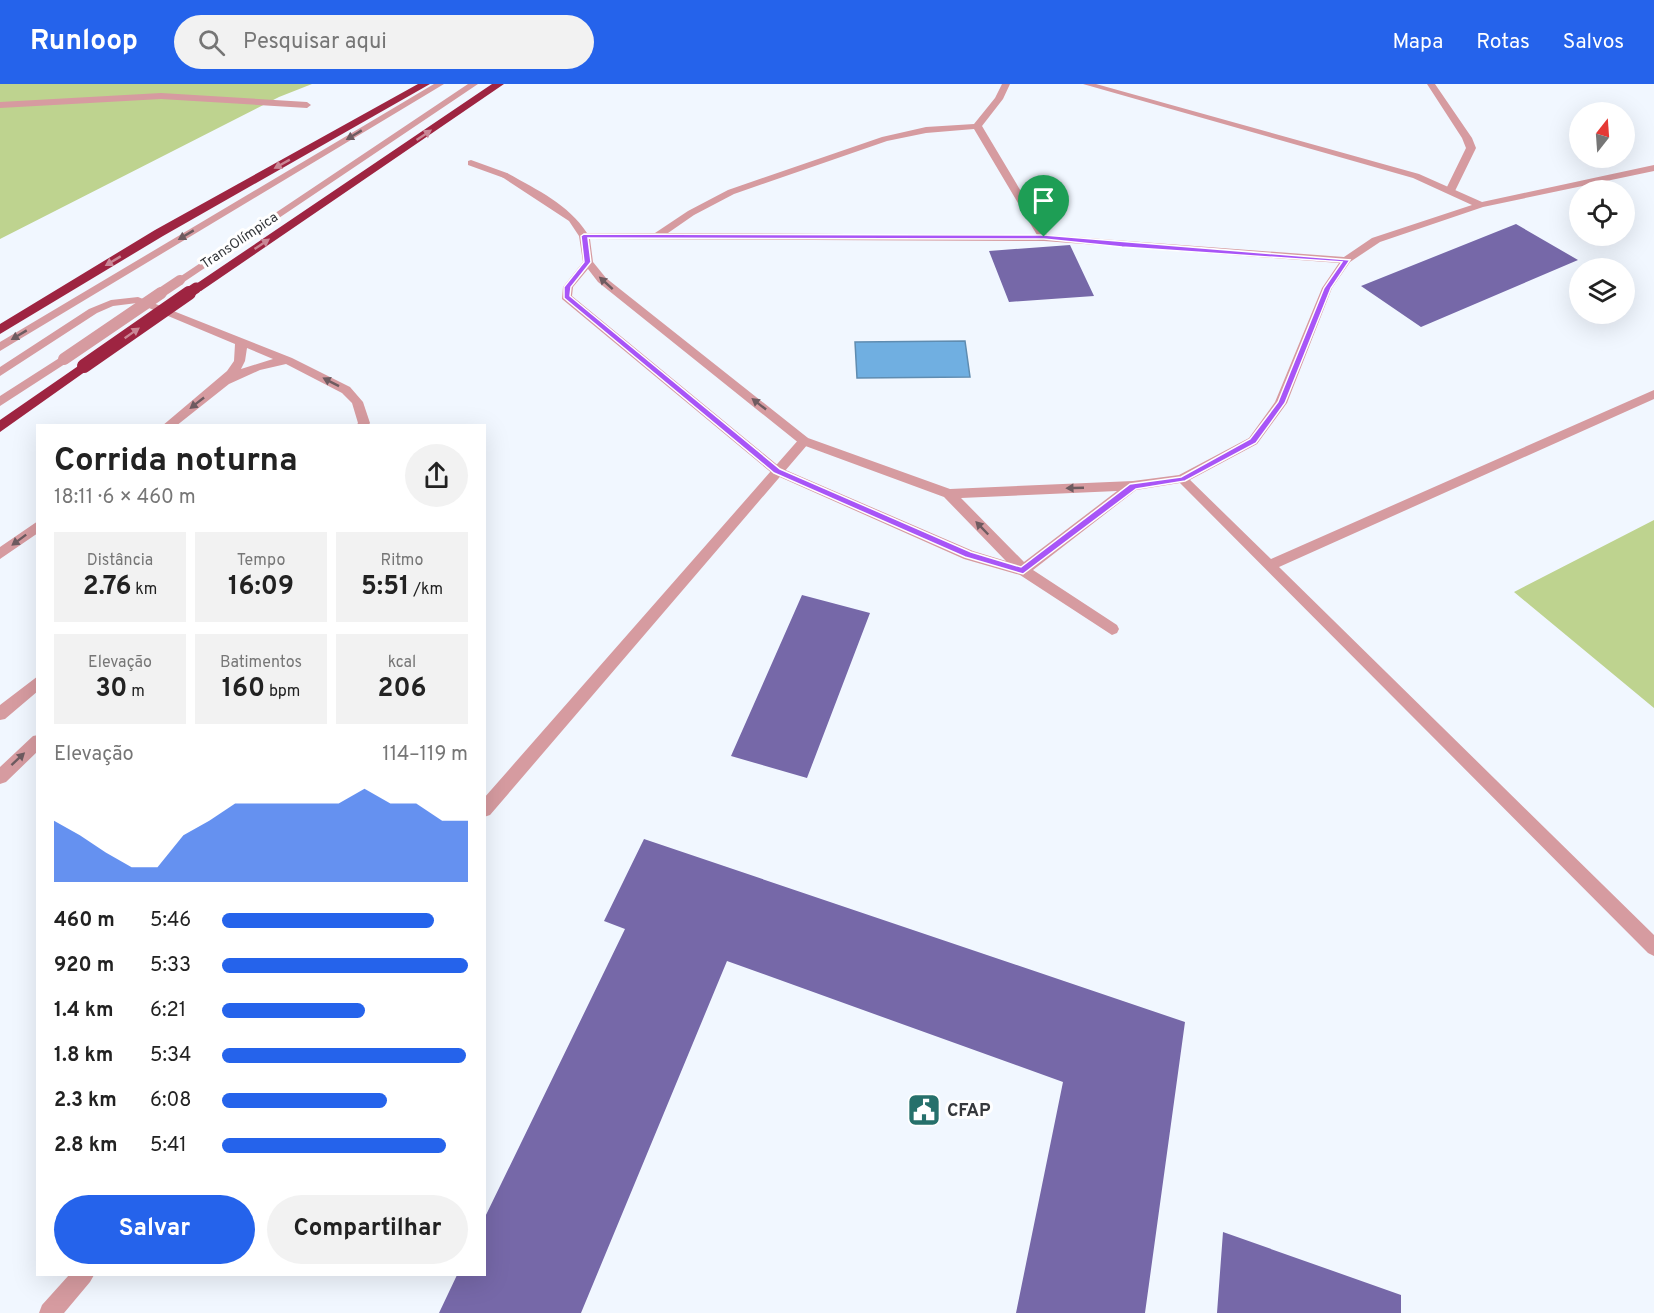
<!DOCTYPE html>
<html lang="pt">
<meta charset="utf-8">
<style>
body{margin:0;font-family:Overpass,sans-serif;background:#f2f2f2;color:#222;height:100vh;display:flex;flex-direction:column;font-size:22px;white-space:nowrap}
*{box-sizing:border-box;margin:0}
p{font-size:20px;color:#767676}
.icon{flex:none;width:33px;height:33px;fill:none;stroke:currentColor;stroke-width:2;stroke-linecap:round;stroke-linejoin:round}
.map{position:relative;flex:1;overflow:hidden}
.side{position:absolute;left:36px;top:340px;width:450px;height:852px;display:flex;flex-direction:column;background:#fff;border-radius:0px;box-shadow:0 6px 24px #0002}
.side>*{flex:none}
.needle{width:39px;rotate:17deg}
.controls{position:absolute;left:1569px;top:18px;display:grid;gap:12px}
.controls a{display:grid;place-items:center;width:66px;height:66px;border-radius:50%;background:#fff;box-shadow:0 6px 24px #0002;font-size:30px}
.pin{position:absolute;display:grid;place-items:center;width:51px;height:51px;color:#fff;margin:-62px -26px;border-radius:50% 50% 50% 0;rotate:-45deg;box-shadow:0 0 6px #0007}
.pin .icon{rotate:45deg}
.round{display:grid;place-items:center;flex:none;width:63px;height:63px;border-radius:32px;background:#f2f2f2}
.summary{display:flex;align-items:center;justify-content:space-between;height:102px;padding:0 18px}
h1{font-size:33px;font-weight:700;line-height:45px}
.metrics{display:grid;grid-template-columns:repeat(3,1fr);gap:9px;height:102px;padding:6px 18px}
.metrics div{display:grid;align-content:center;border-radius:0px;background:#f2f2f2;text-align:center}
.metrics b{font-size:26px;font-weight:700}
.metrics small{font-size:16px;font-weight:400}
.metrics p{font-size:16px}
.chart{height:168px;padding:12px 18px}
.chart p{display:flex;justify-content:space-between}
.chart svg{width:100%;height:108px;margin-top:6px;fill:#2563eb;opacity:.7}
.button{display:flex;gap:12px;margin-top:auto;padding:12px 18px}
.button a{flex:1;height:69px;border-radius:36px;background:#2563eb;color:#fff;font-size:24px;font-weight:700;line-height:69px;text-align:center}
.button a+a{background:#f2f2f2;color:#222}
ul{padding:0 18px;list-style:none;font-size:20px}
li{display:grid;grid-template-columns:96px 72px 1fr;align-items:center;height:45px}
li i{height:15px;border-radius:8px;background:#2563eb}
header{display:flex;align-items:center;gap:36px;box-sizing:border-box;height:84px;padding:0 30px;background:#2563eb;color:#fff}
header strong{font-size:28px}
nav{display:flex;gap:33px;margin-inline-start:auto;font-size:21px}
.search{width:420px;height:54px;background:#f2f2f2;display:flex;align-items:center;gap:15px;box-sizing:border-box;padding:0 21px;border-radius:33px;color:#767676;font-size:22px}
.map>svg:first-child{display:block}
.green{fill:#bed38f}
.water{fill:#70afe1;stroke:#5f8cb0;stroke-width:1.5}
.building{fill:#7668a8}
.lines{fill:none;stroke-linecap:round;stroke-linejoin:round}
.lane{fill:#d69ba0;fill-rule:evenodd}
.street{fill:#d69ba0;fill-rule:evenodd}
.highway{fill:#9e2441;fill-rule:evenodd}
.lane-bridge-far1{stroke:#d69ba0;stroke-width:10}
.lane-bridge{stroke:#d69ba0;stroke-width:12}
.highway-bridge-far1{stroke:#9e2441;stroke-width:11}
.highway-bridge{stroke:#9e2441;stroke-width:14}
.oneway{fill:#6e5b60}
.oneway2{fill:#ca8796}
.route{fill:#a855f7;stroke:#fff;stroke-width:1.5;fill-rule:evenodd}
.labels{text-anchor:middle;stroke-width:6;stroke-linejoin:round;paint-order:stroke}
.far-street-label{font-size:14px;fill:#36393d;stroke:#fff}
.near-poi-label{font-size:18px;font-weight:bold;fill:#36393d;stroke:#fff;text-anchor:start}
</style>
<header>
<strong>Runloop</strong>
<div class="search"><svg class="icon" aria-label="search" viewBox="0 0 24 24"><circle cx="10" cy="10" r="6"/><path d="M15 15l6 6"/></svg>Pesquisar aqui</div>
<nav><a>Mapa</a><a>Rotas</a><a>Salvos</a></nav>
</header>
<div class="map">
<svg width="1654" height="1229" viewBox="0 0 1654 1229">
<rect width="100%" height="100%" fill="#f1f7ff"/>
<path class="green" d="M0 0H312L279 13 0 155Z
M1654 436V624L1514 508Z"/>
<path class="water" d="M965 257 970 293 857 294 855 258Z"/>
<path class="building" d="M1516 140 1578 176 1421 243 1361 202Z
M1070 161 1094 212 1009 218 989 167Z
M802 511 870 529 807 694 731 672Z
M644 755 1185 938 1145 1229H1016L1063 998 727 877 581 1229H439L457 1191H484V1135L625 845 604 837Z
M1223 1148 1401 1211V1229H1217Z"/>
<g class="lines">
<path class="lane" d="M434 0H444L0 267V258Z
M468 0H478L184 198H176L175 196Z
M1427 0H1435L1472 54 1476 64 1455 107 1450 110 1445 107 1466 64 1462 54Z
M161 9 307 18 311 21 307 24 161 15 0 24V18Z
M471 76 507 89 509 91 504 94 468 81V77Z
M138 213 292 274 350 303 363 318 370 339 368 342H356L358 339 352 319 342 309 286 280 260 286 229 300 176 342H162L227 287 234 277 235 260 137 219 113 222 97 229 0 292V283L89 225 111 216ZM247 264 273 275 241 285 245 277Z
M64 271 68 272V278L0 322V312Z
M1654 306V315L1279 483 1654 851V872L1648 869 1176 395 1182 391 1186 392 1271 475Z
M804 353 808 354V360L490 731 484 733V714L800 354Z
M38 437V449L0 475V463Z
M38 592V607L5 635 0 636V621Z
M38 651V667L6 698 0 700V683L33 652Z
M69 1191H94L90 1198 64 1229H39L42 1221Z"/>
<path class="street" d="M1002 0H1010L1003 15 982 42 1047 151 1344 173 1372 154 1472 121 1413 94 1083 0H1096L1419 90 1482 118 1654 81V87L1483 123 1380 158 1350 178 1332 204 1287 319 1257 360 1186 398 1136 406 1033 486 1117 541 1119 545 1117 549 1112 551 1020 491 964 475 773 390 562 215 563 203 583 178 579 152 569 137 499 91 507 89C537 106 568 120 587 149H655L688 127 728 106 882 53 926 43 974 40 995 14ZM974 45 1037 151 668 149 694 131 734 110 887 57 926 49ZM590 155 1044 157 1339 179 1322 204 1275 318 1249 354 1179 391 1133 397 950 405 808 354 606 194 593 178ZM588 185 598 198 800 360 944 413 1006 477 973 467 781 384 572 212 573 203ZM1117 407 1024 478 961 414Z"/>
<path class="highway" d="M418 0H430L163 152 0 250V240L155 146Z
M492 0H504L201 207H191L190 204Z
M84 278 89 279 91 282 89 285 0 348V336Z"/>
<path class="lane-bridge-far1" d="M159 210 180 196"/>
<path class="lane-bridge" d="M64 275 161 209"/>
<path class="highway-bridge-far1" d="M187 210 196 204"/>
<path class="highway-bridge" d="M84 282 189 209"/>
</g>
<defs><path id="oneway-solid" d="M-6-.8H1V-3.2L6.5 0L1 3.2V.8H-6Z" transform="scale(1.5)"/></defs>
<g class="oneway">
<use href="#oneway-solid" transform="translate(354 51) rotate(149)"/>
<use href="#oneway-solid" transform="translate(186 151) rotate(149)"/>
<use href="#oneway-solid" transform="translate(606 199) rotate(-138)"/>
<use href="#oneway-solid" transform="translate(19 251) rotate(149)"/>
<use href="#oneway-solid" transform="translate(331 298) rotate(-153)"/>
<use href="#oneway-solid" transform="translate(197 319) rotate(142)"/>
<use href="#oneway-solid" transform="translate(759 320) rotate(-142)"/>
<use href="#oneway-solid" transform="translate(1075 404) rotate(178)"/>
<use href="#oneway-solid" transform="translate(982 444) rotate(-134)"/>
<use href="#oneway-solid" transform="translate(19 456) rotate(143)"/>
<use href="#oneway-solid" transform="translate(18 675) rotate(-43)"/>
</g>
<g class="oneway2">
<use href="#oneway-solid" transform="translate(424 51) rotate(-34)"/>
<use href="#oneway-solid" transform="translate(282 80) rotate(151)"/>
<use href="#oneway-solid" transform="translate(262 160) rotate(-34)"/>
<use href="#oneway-solid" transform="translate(113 177) rotate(149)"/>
<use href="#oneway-solid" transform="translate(132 249) rotate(-35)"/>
</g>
<path class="route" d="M584 150 1044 151 1350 176 1331 204 1285 319 1256 359 1185 397 1136 405 1023 490 965 473 774 389 564 214V203L584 178 581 152ZM588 154 1044 155 1122 163 1342 178 1324 204 1278 318 1250 355 1181 393 1130 400 1021 483 971 468 780 385 570 212 571 203 591 178Z"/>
<defs>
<g id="civic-square" transform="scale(1.725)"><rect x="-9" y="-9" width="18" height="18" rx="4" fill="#26706b" stroke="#fff"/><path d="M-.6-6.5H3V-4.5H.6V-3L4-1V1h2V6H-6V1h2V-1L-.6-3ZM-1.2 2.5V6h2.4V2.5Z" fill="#fff"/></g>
</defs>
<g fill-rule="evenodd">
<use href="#civic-square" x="924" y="1026"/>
</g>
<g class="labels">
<g class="far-street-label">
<text transform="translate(239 156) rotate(-34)" y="5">TransOlímpica</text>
</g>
<g class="near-poi-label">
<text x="947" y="1032">CFAP</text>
</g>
</g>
</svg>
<div class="controls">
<a><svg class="needle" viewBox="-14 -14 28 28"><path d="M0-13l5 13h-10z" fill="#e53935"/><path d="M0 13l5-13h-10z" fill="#767676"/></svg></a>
<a><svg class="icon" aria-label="locate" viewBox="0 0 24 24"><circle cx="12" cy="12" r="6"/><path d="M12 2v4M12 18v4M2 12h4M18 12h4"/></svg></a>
<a><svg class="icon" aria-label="layers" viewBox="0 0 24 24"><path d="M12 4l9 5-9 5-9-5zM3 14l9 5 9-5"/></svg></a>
</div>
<div class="pin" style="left:1044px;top:153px;background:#1e9e55"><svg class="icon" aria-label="arrive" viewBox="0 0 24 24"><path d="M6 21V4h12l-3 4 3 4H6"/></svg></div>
<section class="side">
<div class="summary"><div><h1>Corrida noturna</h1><p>18:11 · 6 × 460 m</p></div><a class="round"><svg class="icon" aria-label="share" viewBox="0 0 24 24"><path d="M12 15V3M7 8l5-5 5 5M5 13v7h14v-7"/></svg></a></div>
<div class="metrics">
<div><p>Distância</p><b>2.76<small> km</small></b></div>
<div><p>Tempo</p><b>16:09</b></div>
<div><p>Ritmo</p><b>5:51<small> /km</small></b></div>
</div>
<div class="metrics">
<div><p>Elevação</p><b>30<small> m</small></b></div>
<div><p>Batimentos</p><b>160<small> bpm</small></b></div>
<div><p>kcal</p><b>206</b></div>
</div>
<div class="chart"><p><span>Elevação</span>114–119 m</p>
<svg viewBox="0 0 160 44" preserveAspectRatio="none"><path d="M0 44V19L10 25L20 32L30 38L40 38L50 25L60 19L70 12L80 12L90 12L100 12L110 12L120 6L130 12L140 12L150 19L160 19V44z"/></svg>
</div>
<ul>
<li><b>460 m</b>5:46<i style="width:86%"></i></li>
<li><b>920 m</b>5:33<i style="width:100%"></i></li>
<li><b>1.4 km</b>6:21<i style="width:58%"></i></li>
<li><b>1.8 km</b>5:34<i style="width:99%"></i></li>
<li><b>2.3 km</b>6:08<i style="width:67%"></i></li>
<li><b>2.8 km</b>5:41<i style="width:91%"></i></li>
</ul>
<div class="button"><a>Salvar</a><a>Compartilhar</a></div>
</section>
</div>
